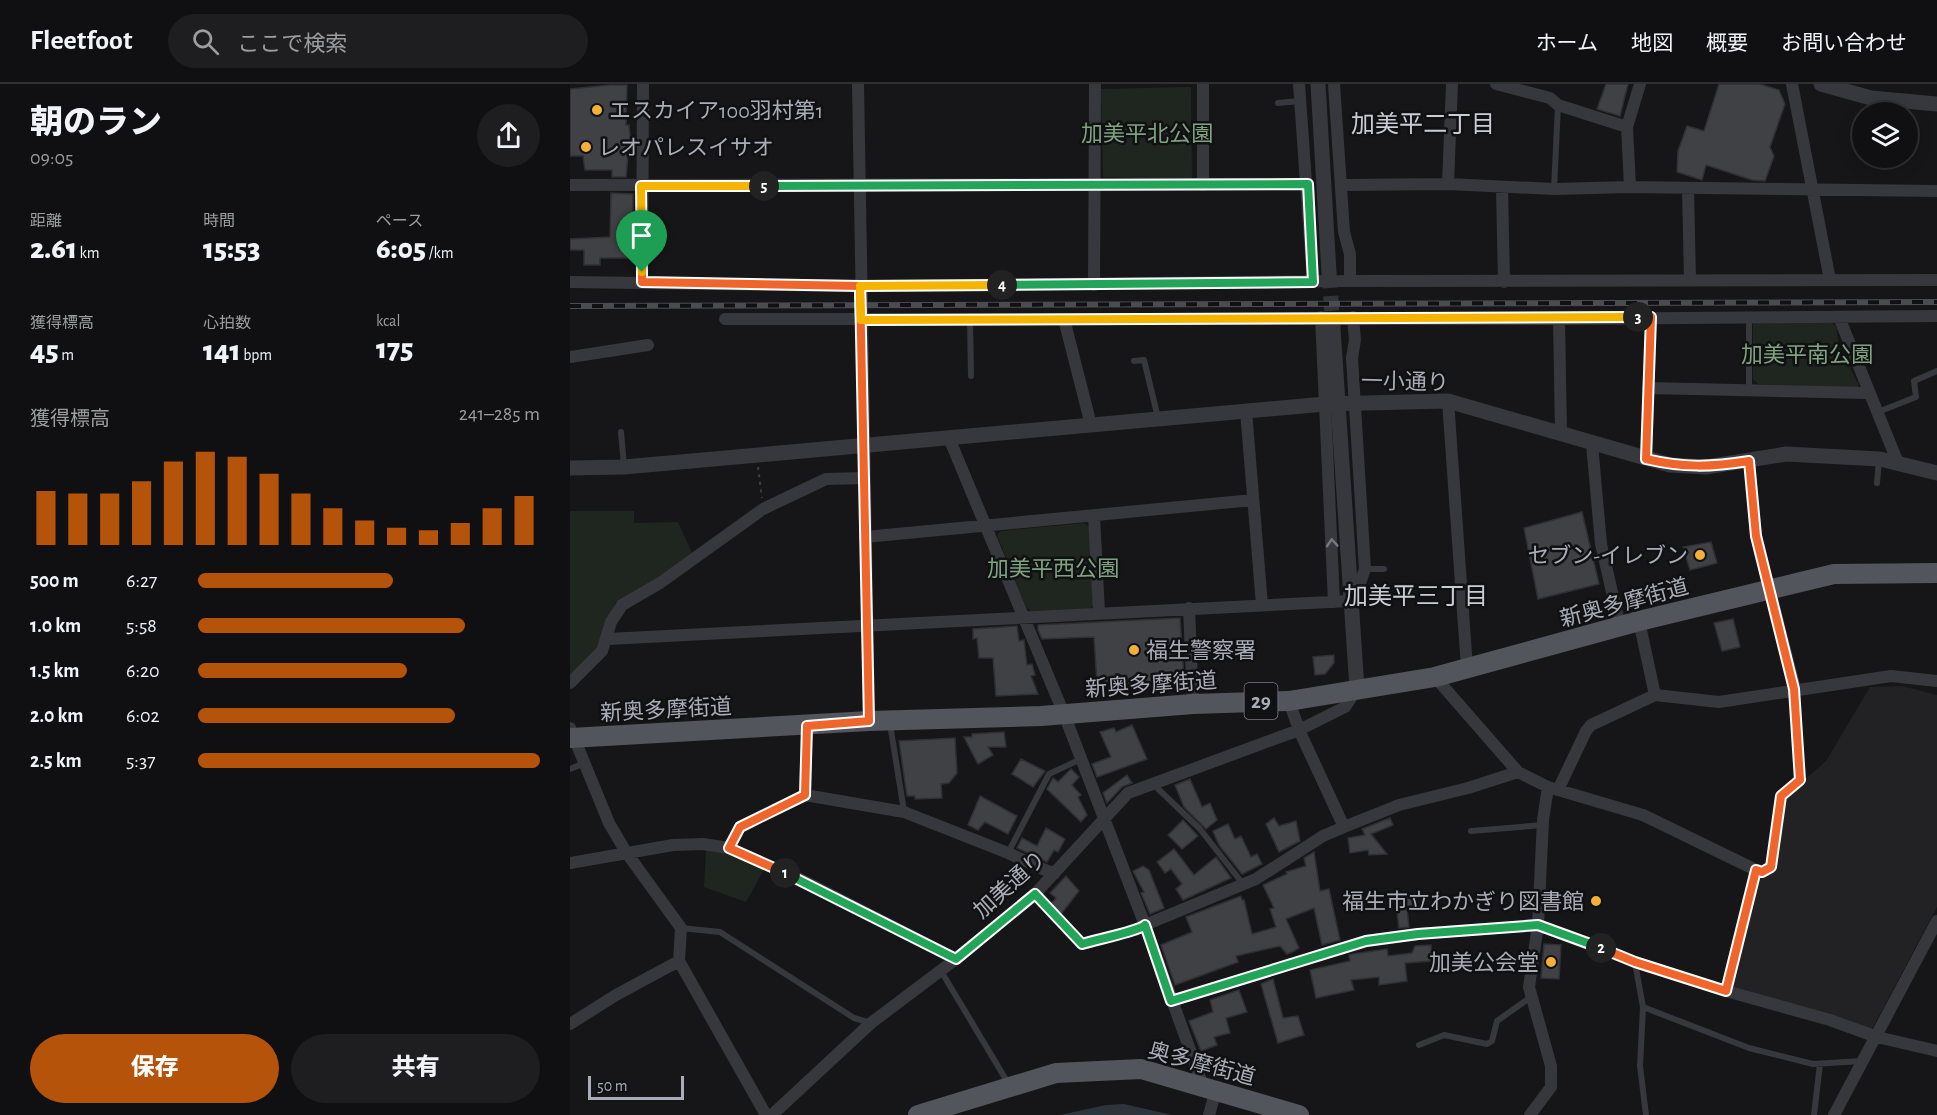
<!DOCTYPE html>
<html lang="ja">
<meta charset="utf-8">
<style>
body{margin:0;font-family:"Alegreya Sans","Noto Sans JP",sans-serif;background:#1e1e20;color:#f1f3f6;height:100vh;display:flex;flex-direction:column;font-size:22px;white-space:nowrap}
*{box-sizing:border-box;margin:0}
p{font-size:20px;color:#9c9d9f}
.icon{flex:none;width:33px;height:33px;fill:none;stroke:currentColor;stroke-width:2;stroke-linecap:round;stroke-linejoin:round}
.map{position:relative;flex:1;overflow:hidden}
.side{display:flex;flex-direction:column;background:#101012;width:570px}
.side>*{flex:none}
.tools{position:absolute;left:1282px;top:18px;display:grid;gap:12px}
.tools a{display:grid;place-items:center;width:66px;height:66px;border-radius:50%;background:#101012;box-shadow:0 3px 15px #0003,0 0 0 2px #303032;font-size:30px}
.scale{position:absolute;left:18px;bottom:15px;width:96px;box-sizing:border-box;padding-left:6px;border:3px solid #a8adb8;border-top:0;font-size:16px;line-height:21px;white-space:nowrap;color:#a8adb8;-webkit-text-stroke:4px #111113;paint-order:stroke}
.pin{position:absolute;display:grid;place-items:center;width:51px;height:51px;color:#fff;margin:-62px -26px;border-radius:50% 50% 50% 0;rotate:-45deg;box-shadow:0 0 6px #0007}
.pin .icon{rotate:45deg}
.km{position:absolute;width:30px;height:30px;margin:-15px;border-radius:50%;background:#222;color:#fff;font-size:16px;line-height:30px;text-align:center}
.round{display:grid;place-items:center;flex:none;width:63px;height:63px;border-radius:32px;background:#1e1e20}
.summary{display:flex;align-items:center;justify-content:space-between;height:102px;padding:0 30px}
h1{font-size:33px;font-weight:800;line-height:45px}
.stats{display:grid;grid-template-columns:repeat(3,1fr);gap:9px;height:102px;padding:6px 30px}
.stats div{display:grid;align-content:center}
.stats b{font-size:30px;font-weight:800}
.stats small{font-size:16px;font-weight:400}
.stats p{font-size:16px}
.chart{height:168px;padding:12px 30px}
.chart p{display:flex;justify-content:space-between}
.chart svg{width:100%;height:108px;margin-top:6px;stroke:#b45309;stroke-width:6}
.cta{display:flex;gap:12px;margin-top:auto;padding:12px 30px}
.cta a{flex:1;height:69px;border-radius:36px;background:#b45309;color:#fff;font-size:24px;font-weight:800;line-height:69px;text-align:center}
.cta a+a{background:#1e1e20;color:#f1f3f6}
ul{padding:0 30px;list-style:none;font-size:20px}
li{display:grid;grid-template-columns:96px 72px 1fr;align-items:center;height:45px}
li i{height:15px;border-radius:8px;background:#b45309}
header{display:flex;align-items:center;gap:36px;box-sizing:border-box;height:84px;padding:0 30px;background:#101012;border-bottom:2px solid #303032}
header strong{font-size:28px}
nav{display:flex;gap:33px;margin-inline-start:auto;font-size:21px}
.search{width:420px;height:54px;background:#1e1e20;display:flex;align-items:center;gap:15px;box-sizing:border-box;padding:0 21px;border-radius:33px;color:#9c9d9f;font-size:22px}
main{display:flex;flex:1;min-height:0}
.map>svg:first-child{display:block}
.built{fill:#222225}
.green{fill:#1e261f}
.water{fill:#2c353c}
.building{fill:#404145;stroke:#303034;stroke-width:1.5}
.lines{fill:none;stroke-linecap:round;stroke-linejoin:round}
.tertiary-tunnel{stroke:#333438;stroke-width:15;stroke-dasharray:15 8;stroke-linecap:butt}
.path{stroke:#3d3f44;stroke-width:2;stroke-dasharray:3 4.5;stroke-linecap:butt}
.service{stroke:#37383d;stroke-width:6}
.minor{stroke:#37383d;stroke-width:12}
.tertiary{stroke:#37383d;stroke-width:15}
.primary{stroke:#53555c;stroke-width:20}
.rail-casing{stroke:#4a4c52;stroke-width:6}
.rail{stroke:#111113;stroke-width:4;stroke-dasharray:11;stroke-linecap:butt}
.oneway{stroke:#757881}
.split-1-casing{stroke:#fff;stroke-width:12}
.split-2-casing{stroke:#fff;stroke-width:12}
.split-3-casing{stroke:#fff;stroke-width:12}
.split-4-casing{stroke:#fff;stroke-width:12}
.split-5-casing{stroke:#fff;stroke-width:12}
.split-6-casing{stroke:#fff;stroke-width:12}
.split-1{stroke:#f0652b;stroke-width:8}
.split-2{stroke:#22a559;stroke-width:8}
.split-3{stroke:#f0652b;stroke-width:8}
.split-4{stroke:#f5b400;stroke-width:8}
.split-5{stroke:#22a559;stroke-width:8}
.split-6{stroke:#f5b400;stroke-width:8}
.poi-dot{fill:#f2b134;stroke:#111113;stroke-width:2}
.labels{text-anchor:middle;stroke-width:5;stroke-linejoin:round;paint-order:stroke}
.shield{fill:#111113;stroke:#7b7e86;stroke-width:1.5}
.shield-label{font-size:21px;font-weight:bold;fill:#a8adb8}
.poi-label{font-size:22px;fill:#a8adb8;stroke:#111113;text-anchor:start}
.park-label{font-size:22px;fill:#7fa381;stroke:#111113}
.street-label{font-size:22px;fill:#a8adb8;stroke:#111113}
.neighbourhood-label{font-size:24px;fill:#c9ccd4;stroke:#111113}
</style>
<header>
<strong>Fleetfoot</strong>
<div class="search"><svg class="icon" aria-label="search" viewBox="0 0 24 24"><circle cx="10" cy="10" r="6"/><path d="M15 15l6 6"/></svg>ここで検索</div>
<nav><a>ホーム</a><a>地図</a><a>概要</a><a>お問い合わせ</a></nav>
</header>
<main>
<section class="side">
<div class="summary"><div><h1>朝のラン</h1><p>09:05</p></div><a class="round"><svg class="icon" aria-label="share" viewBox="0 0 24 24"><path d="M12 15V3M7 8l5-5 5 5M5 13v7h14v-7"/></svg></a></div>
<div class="stats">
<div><p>距離</p><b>2.61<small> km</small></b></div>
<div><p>時間</p><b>15:53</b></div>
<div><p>ペース</p><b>6:05<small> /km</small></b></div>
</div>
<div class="stats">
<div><p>獲得標高</p><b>45<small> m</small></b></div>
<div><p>心拍数</p><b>141<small> bpm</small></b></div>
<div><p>kcal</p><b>175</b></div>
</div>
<div class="chart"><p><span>獲得標高</span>241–285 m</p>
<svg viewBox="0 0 160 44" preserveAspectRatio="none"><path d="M5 44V22M15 44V23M25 44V23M35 44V18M45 44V10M55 44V6M65 44V8M75 44V15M85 44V23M95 44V29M105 44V34M115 44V37M125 44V38M135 44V35M145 44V29M155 44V24"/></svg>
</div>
<ul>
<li><b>500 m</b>6:27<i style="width:57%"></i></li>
<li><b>1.0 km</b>5:58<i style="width:78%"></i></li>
<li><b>1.5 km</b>6:20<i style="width:61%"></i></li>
<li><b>2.0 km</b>6:02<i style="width:75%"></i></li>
<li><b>2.5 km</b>5:37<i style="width:100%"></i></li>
</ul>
<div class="cta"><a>保存</a><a>共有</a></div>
</section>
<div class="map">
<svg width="1367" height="1031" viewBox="0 0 1367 1031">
<rect width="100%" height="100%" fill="#161618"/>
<path class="built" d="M1332 602 1367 611V823L1302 945 1163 906 1186 800 1202 784 1212 716 1256 677 1300 603Z"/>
<path class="green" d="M621 3 622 95 533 93 531 5Z
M1187 237H1260L1266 242 1269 263 1289 301 1287 304 1188 300 1183 295V241Z
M0 427H64V439L108 438 123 471 71 506 45 519 30 563 0 593Z
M514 439 519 443 524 521 519 526 462 528 456 523 427 451 431 447Z
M136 766 159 770 195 784 176 818 134 803Z"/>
<path class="water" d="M554 1020 602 1031H490L536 1021Z"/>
<path class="building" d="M1036 0H1058L1050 32 1027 25Z
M1149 0H1190L1209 6 1215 20 1200 63 1204 72 1195 97 1182 96 1136 81 1132 96 1107 88 1108 67 1117 42 1134 47Z
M40 1H57L56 41H59L61 61V71H58L56 93H42V86H15L13 72H0V5Z
M41 109 63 110V174H30V181H14V166H0V155L40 153Z
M1012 428 1029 500 968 515 954 444Z
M1141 458 1147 479 1120 486 1113 463Z
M610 534 614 596 527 601 524 553 472 555 468 546V541Z
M1163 535 1170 563 1152 567 1144 539Z
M447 542 449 557 454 556 457 581 462 580 465 591 461 592 468 610 426 612 423 574H409L407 554 403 555V545Z
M764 571V579L755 590 745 591 743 573Z
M562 641 577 675 527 693 522 680 541 673 530 648 544 644 546 648Z
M434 648 436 663H418L423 671 408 680 394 653H402V650Z
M385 654 387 689 379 699 371 700 372 714 345 715V712H337L329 657Z
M451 675 475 687 463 703 442 690Z
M501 685 509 693 502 701 511 711 508 713 517 731 511 738 477 705 483 694 488 698Z
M557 691 562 699 552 703 537 719 533 709Z
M620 695 632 723 640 719 647 736 636 745 614 723 605 701Z
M410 712 447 732 438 750 415 738 408 746 398 741Z
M704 734 709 742 726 737 730 757 709 768 696 740Z
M820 734 823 741 801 750 817 770 799 771 798 766 780 769 778 754 795 751 792 745Z
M613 736 628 752 612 765 598 751Z
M658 740 665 755 671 752 681 773 687 770 692 780 672 790 649 761 643 747Z
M476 744 495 755 488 768 484 766 477 778 447 764 452 754 467 762Z
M604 765 624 791 646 773 661 794 613 816 606 805 612 800 601 785 595 789 587 778Z
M744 768 750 807 759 805 770 856 752 861 744 824 716 835 729 864 724 867 717 870 710 862 666 872 668 878 605 901 591 861 622 848 616 833 671 812 672 816H674L682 850 706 843 700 825 704 824 693 801 717 790 716 788 736 782 734 774Z
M573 782 579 786 594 824 580 830 571 809 574 808 563 787Z
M496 792 509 807 491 830 481 820 486 814 480 809Z
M842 810 844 824 837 825 839 843 829 844 825 812Z
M974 860 991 861 989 895 971 894Z
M861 861 862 877 835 879 837 897 809 901V893L781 896 784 906 746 914 740 886 780 877 779 871 783 870 817 865 818 872 842 869 845 862Z
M703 895 713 934 728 932 734 951 708 959 691 900Z
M669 906 677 928 656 934 660 949 644 953 647 961 631 967 619 937 643 928 640 916Z"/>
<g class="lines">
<path class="tertiary-tunnel" d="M759 189 763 244"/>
<path class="path" d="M188 383 192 414"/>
<path class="service" d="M708 19 730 17
M984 105 988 21
M1179 234V306
M400 236 401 292
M564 277 574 276 588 334
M1308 328 1346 313 1344 297 1367 287
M51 348 54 382
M1307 399 1309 376
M795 485H814
M320 640 334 727
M0 685 15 679
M584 701 630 745 673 800
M901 747 973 741
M438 769 479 690 511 675
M1187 786 1192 788 1201 783 1211 712 1230 696 1225 605
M465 810 512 860C523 857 570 847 574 842
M111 844 150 848 284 934 301 939
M1065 879 1073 923 1070 982 1076 1031
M371 887 438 999
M1073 923 1179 964 1243 980 1292 977
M849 961 874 951 917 960 922 957 927 937 961 913
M1244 1031 1250 980"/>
<path class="minor" d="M288 0 299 637
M633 0V101
M729 0 743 198
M764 0 774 148 780 170V197
M926 0 980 14 988 21 1057 43
M1222 0 1260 196
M878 100 882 0
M0 101 738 100
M772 101 878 100 984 105 1060 103 1367 107
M1060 103 1057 43 1070 0
M932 104 934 198
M1118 104 1120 196
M0 198 290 202 780 197 1367 196
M72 198 73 0
M524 201 525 0
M751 233 764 518
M1269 233 1328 379
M155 235H989L1367 232
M494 235 521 341
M989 235 991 350
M0 273 78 261
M1078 304 1298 309
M878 317 897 584
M676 327 692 521
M379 354 494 630 575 841 633 1002
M1022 360 1031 460 1050 543
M1076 375 1081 233
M1179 377 1186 452 1225 605
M524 432 529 528
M295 453 683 416
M779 509 790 499 795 485 782 274 785 256 783 233
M619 524 623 620
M1069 537 1085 611
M38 555 779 517
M865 593 948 688 978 703 1073 731 1186 786 1156 907
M0 599 32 567 41 538 52 521 90 499 193 425 256 395 293 394
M719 617 729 646 774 743
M0 644 39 739 56 768 111 844 109 877 196 1031
M988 706 1016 647 1021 641 1085 611 1149 618 1321 592 1367 597
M235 711 237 642
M159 764 170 743 235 711 334 728 438 769 484 790
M0 779 103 761 133 760 159 764 232 796 386 875
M575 841 686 795 753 752 774 743 829 721 898 704 948 688
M601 917 796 857 847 850 968 841 1065 878 1156 907 1260 936 1307 953 1367 967
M0 940 46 911 109 877
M202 1031 301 939 386 875 465 810 558 709 729 646 775 623 787 605
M639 1031 646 1006
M960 1031 981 1003V982L959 903 968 841 973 736 978 703
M1264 1031 1367 837"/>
<path class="tertiary" d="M748 0 759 189
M1251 0 1301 14 1367 20
M763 244 787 605
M0 384 54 383 755 320 878 317 1100 381 1136 383 1216 370 1310 375 1367 389"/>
<path class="primary" d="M0 654 299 637 471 632 623 620 719 617 865 593 1069 537 1264 490 1367 489
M348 1031 486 989 571 985 729 1031"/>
<g class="rail-casing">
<path id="rail" d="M0 222 1367 218"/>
</g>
<use href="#rail" class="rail"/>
</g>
<defs><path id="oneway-chevron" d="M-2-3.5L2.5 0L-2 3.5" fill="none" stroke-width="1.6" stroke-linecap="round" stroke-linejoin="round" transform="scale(1.5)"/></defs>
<use class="oneway" href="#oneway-chevron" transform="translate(762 459) rotate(-94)"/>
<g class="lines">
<g class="split-1-casing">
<path id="split-1" d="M72 188V198L290 202 299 637 237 642 235 711 170 743 159 764 215 789"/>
</g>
<g class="split-2-casing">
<path id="split-2" d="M215 789 386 875 465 810 512 860C524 856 569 847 575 841L601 917 796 857 848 850 968 841 1031 864"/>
</g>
<g class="split-3-casing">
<path id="split-3" d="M1031 864 1065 878 1156 907 1186 786 1192 788 1201 783 1211 712 1230 696 1224 605 1186 452 1179 377C1141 383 1114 384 1076 375L1081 233H1068"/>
</g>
<g class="split-4-casing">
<path id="split-4" d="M432 201 290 202 291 236 1068 233"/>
</g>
<g class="split-5-casing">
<path id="split-5" d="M194 102 738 100 743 198 432 201"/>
</g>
<g class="split-6-casing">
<path id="split-6" d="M72 188 71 102H194"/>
</g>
<use href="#split-1" class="split-1"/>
<use href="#split-2" class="split-2"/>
<use href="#split-3" class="split-3"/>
<use href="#split-4" class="split-4"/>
<use href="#split-5" class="split-5"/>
<use href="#split-6" class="split-6"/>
</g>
<g class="poi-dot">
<circle cx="27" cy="26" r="6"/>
<circle cx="16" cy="63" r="6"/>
<circle cx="1130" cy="471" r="6"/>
<circle cx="564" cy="566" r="6"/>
<circle cx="1026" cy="817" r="6"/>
<circle cx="981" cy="878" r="6"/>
</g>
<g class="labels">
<rect class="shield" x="674.5" y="599" width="33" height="36" rx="4.5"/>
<g class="shield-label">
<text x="691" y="624">29</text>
</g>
<g class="poi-label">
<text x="39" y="34">エスカイア100羽村第1</text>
<text x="28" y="71">レオパレスイサオ</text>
<text x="1118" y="479" text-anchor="end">セブン-イレブン</text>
<text x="576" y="574">福生警察署</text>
<text x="1014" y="825" text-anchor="end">福生市立わかぎり図書館</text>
<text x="969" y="886" text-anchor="end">加美公会堂</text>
</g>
<g class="park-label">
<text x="577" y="57">加美平北公園</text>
<text x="1237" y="278">加美平南公園</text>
<text x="483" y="492">加美平西公園</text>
</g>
<g class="street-label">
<text transform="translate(835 297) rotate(1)" y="8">一小通り</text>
<text transform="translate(1054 518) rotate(-15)" y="8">新奥多摩街道</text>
<text transform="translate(581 600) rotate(-4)" y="8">新奥多摩街道</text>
<text transform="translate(96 625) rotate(-3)" y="8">新奥多摩街道</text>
<text transform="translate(439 800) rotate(-42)" y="8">加美通り</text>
<text transform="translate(632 979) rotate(15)" y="8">奥多摩街道</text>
</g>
<g class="neighbourhood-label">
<text x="853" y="48">加美平二丁目</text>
<text x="846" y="520">加美平三丁目</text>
</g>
</g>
</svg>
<div class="tools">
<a><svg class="icon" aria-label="layers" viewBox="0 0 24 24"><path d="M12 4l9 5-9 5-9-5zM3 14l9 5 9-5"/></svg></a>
</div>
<div class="scale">50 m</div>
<div class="pin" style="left:72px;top:188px;background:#1e9e55"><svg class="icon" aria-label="arrive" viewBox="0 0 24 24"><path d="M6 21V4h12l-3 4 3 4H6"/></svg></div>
<b class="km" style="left:215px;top:789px">1</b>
<b class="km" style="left:1031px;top:864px">2</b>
<b class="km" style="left:1068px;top:233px">3</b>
<b class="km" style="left:432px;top:201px">4</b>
<b class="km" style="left:194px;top:102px">5</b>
</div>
</main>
